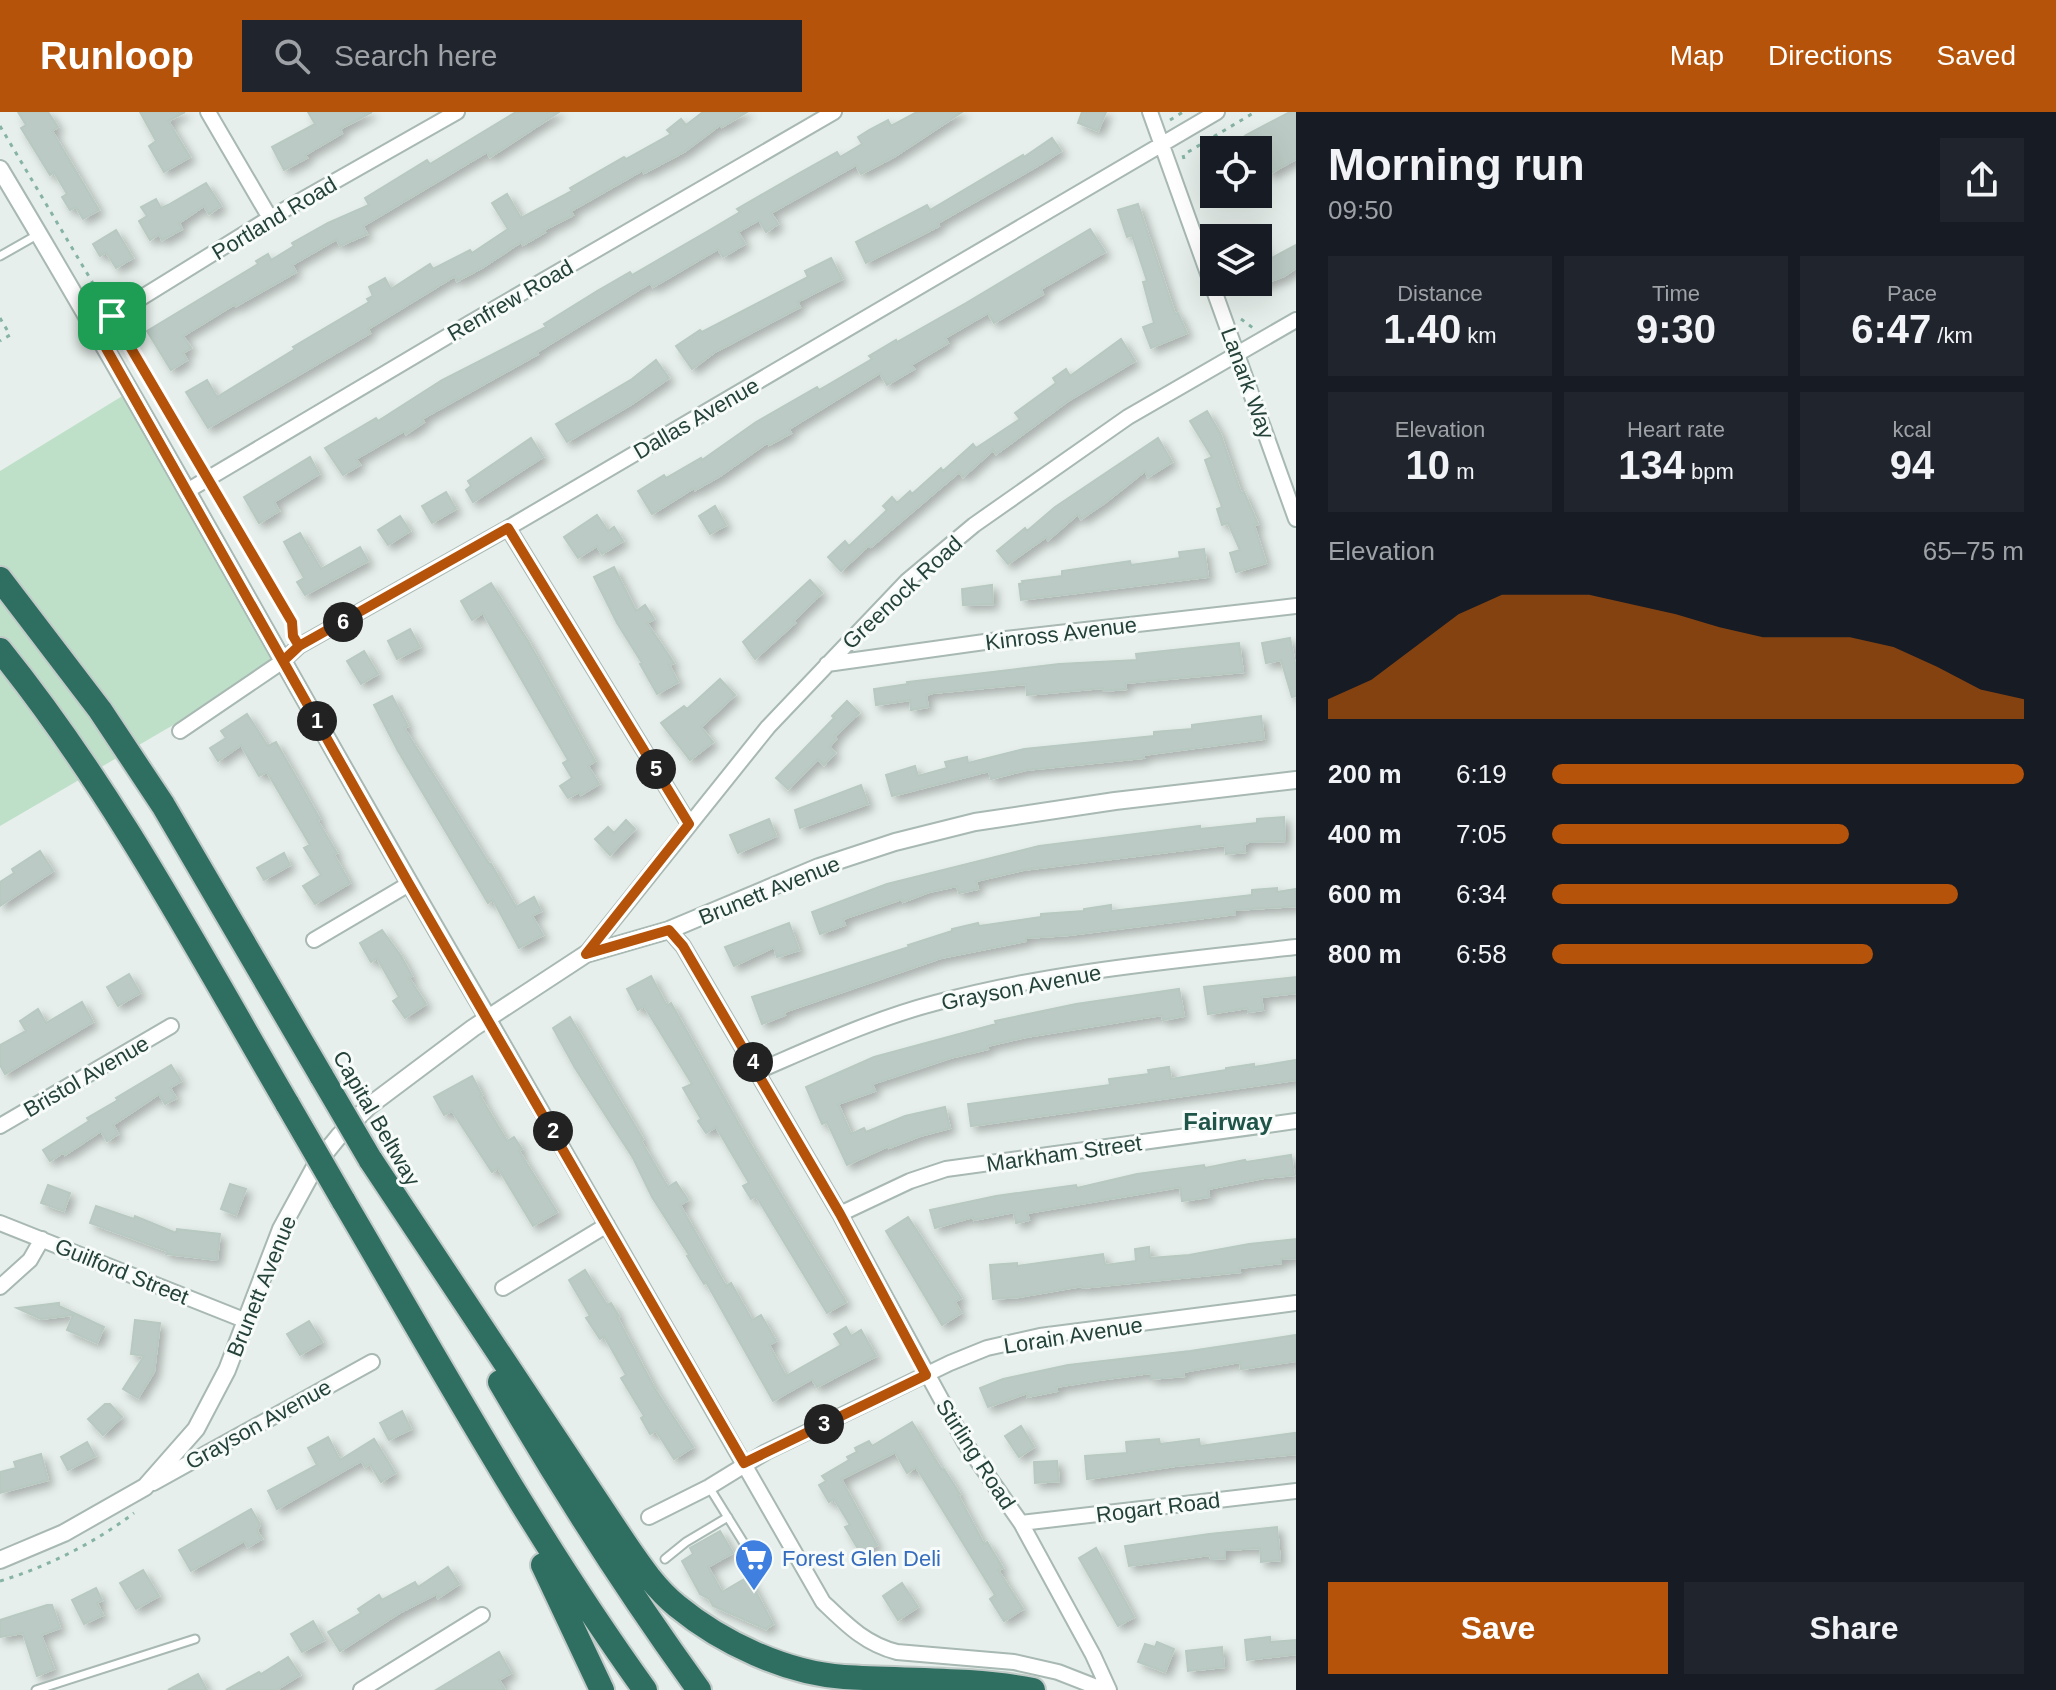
<!DOCTYPE html>
<meta charset="utf-8">
<style>
body{margin:0;font-family:Helvetica,sans-serif;background:#20242c;color:#f1f3f6;height:100vh;display:flex;flex-direction:column;font-size:30px;white-space:nowrap}
*{box-sizing:border-box;margin:0}
p{font-size:26px;color:#9ea1a6}
.icon{flex:none;width:44px;height:44px;fill:none;stroke:currentColor;stroke-width:2;stroke-linecap:round;stroke-linejoin:round}
.map{position:relative;flex:1;overflow:hidden}
.drawer{display:flex;flex-direction:column;background:#171b24;width:760px}
.drawer>*{flex:none}
.controls{position:absolute;left:1200px;top:24px;display:grid;gap:16px}
.controls a{display:grid;place-items:center;width:72px;height:72px;border-radius:0px;background:#171b24;box-shadow:0 8px 32px #0002;font-size:40px}
.pin{position:absolute;display:grid;place-items:center;width:68px;height:68px;color:#fff;margin:-34px;border-radius:16px;box-shadow:0 4px 12px #0006}
.km{position:absolute;width:40px;height:40px;margin:-20px;border-radius:50%;background:#222;color:#fff;font-size:22px;line-height:40px;text-align:center}
.round{display:grid;place-items:center;flex:none;width:84px;height:84px;border-radius:0px;background:#20242c}
.headline{display:flex;align-items:center;justify-content:space-between;height:136px;padding:0 32px}
h1{font-size:44px;font-weight:700;line-height:60px}
.stats{display:grid;grid-template-columns:repeat(3,1fr);gap:12px;height:136px;padding:8px 32px}
.stats div{display:grid;align-content:center;border-radius:0px;background:#20242c;text-align:center}
.stats b{font-size:40px;font-weight:700}
.stats small{font-size:22px;font-weight:400}
.stats p{font-size:22px}
.chart{height:224px;padding:16px 32px}
.chart p{display:flex;justify-content:space-between}
.chart svg{width:100%;height:144px;margin-top:8px;fill:#b45309;opacity:.7}
.primary-button{display:flex;gap:16px;margin-top:auto;padding:16px 32px}
.primary-button a{flex:1;height:92px;border-radius:0px;background:#b45309;color:#fff;font-size:32px;font-weight:700;line-height:92px;text-align:center}
.primary-button a+a{background:#20242c;color:#f1f3f6}
ul{padding:0 32px;list-style:none;font-size:26px}
li{display:grid;grid-template-columns:128px 96px 1fr;align-items:center;height:60px}
li i{height:20px;border-radius:10px;background:#b45309}
header{display:flex;align-items:center;gap:48px;box-sizing:border-box;height:112px;padding:0 40px;background:#b45309;color:#fff}
header strong{font-size:38px}
nav{display:flex;gap:44px;margin-inline-start:auto;font-size:28px}
.search{width:560px;height:72px;background:#20242c;display:flex;align-items:center;gap:20px;box-sizing:border-box;padding:0 28px;border-radius:0px;color:#9ea1a6;font-size:30px}
main{display:flex;flex:1;min-height:0}
.map>svg:first-child{display:block}
.green{fill:#bfe0c8}
.building{fill:#bbcac4;stroke:#b8c9c2;stroke-width:2;filter:url(#shadow)}
.lines{fill:none;stroke-linecap:round;stroke-linejoin:round}
.service-casing{stroke:#a8b8b2;stroke-width:11}
.minor-casing{stroke:#a8b8b2;stroke-width:18}
.tertiary-casing{stroke:#a8b8b2;stroke-width:20}
.motorway-casing{stroke:#c2cac8;stroke-width:28}
.path{stroke:#86b3a5;stroke-width:3;stroke-dasharray:4 6;stroke-linecap:butt}
.service{stroke:#fff;stroke-width:7}
.minor{stroke:#fff;stroke-width:14}
.tertiary{stroke:#fff;stroke-width:16}
.motorway{stroke:#2f6f62;stroke-width:24}
.motorway-bridge-casing{stroke:#c2cac8;stroke-width:28;stroke-linecap:butt}
.motorway-bridge{stroke:#2f6f62;stroke-width:24}
.route-casing{stroke:#fff;stroke-width:16}
.route{stroke:#b45309;stroke-width:10}
.labels{text-anchor:middle;stroke-width:6;stroke-linejoin:round;paint-order:stroke}
.street-label{font-size:22px;fill:#24423a;stroke:#f7fbf9}
.shop-label{font-size:22px;fill:#366cbe;stroke:#f7fbf9;text-anchor:start}
.neighbourhood-label{font-size:24px;font-weight:bold;fill:#1f5548;stroke:#f7fbf9}
</style>
<header>
<strong>Runloop</strong>
<div class="search"><svg class="icon" aria-label="search" viewBox="0 0 24 24"><circle cx="10" cy="10" r="6"/><path d="M15 15l6 6"/></svg>Search here</div>
<nav><a>Map</a><a>Directions</a><a>Saved</a></nav>
</header>
<main>
<div class="map">
<svg width="1296" height="1578" viewBox="0 0 1296 1578">
<defs>
<filter id="shadow"><feDropShadow dx="5" dy="5" stdDeviation="4" flood-color="#0004"/></filter>
</defs>
<rect width="100%" height="100%" fill="#e6efeb"/>
<path class="green" d="M124 283 283 549 0 714V359Z"/>
<path class="building" d="M18 0H48L58 15 52 19 99 98 83 107 76 95 70 98 62 85 67 82 54 60 50 63 21 16 26 13Z
M140 0H185L168 9 190 45 164 60 149 34 156 29Z
M308 0H372L340 17 342 21 305 43 307 46 284 58 272 35 315 12Z
M516 0H559L490 45 487 40 363 114 367 122 340 134 337 127 292 153 296 160 236 194 235 192 183 224 191 236 183 241 187 248 171 258 147 219 258 152 256 149 268 142 271 148 294 134 292 131 328 111 369 93 365 86 427 48 430 52Z
M703 0H747L722 15 720 13 684 40 644 61 643 58 571 99 573 103 544 118 545 120 523 133 521 130 482 156 457 169 455 164 368 217 370 221 208 316 186 280 207 268 217 285 295 237 293 235 369 190 367 187 373 184 369 175 385 166 391 177 430 152 433 157 470 138 472 141 508 117 492 91 507 82 521 106 572 79 570 76 624 45 626 47 671 22 667 18 681 7 686 13Z
M917 0H962L894 45 861 62 856 53 771 101 778 112 766 120 759 108 738 120 745 132 723 145 718 137 653 175 650 171 537 240 538 242 422 307 424 310 406 322 404 319 356 347 360 353 343 363 325 336 376 306 378 309 442 268 546 215 544 212 597 179 630 160 632 163 708 119 740 100 737 97 794 64 837 40 840 45 862 32 858 25 869 18 888 8 891 14Z
M1082 0H1106L1098 19 1078 11Z
M1290 0H1296V47L1269 62 1258 38H1226L1246 23Z
M1052 26 1061 39 1041 52 938 111 939 114 866 151 856 130 927 93 930 98 1023 43 1024 45Z
M206 71 221 94 209 102 204 94 179 111 182 117 162 128 159 122 150 128 139 109 147 104 141 95 156 87 161 96 168 93Z
M1138 92 1175 202 1178 201 1187 221 1151 236 1143 215 1154 211 1143 170 1147 169 1132 123 1127 125 1118 98Z
M1090 117 1105 140 1041 177 1043 182 994 211 988 201 945 226 948 231 911 253 914 257 887 273 880 261 789 317 791 321 769 333 768 330 720 364 695 378 694 376 652 402 638 379 664 363 666 366 701 346 702 348 756 310 817 275 819 278 872 247 869 244 896 228 897 230 966 191Z
M116 118 133 146 116 156 106 140 100 144 93 132Z
M1258 125 1268 148 1296 133V156L1284 164 1258 174Z
M831 146 842 167 797 190 800 195 715 240 692 257 676 234 700 218 702 220 808 165 805 159Z
M1121 227 1135 249 1068 289 996 342 993 338 963 365 959 360 871 435 869 433 841 459 828 445 845 429 849 434 887 398 883 394 892 385 897 391 910 379 912 382 941 356 943 359 973 332 976 336 1020 307 1015 301 1056 271 1053 266 1066 257 1070 264Z
M656 248 669 266 632 292 567 330 556 312 632 267Z
M1207 299 1220 321 1241 381 1244 380 1258 412 1254 413 1266 451 1236 460 1230 441 1240 438 1228 411 1222 413 1217 397 1222 395 1205 348 1212 345 1190 309Z
M531 326 543 345 473 390 466 378 471 374 468 369Z
M1158 326 1172 350 1148 365 1145 359 1106 390 1081 407 1078 402 1048 428 1046 425 1008 452 997 439 1025 416 1027 419 1055 395Z
M310 345 319 362 274 390 279 399 259 411 244 385Z
M446 380 456 397 432 411 422 394Z
M715 394 726 413 710 422 699 404Z
M597 403 608 419 614 415 623 429 602 442 597 434 578 446 564 425Z
M400 404 410 419 388 433 378 418Z
M300 421 321 457 360 435 368 449 305 483 297 470 304 466 284 430Z
M1204 437 1208 465 1021 488 1019 472 1023 471 1022 469 1062 464V459L1130 449 1131 453 1180 446 1179 440Z
M614 455 636 499 645 493 654 507 647 511 674 551 669 553 678 570 657 582 640 552 642 551 617 511 594 465Z
M810 468 822 481 793 509 795 511 755 547 743 530Z
M491 471 528 529 595 649 588 654 599 672 581 683 579 680 568 686 560 674 572 666 563 651 568 648 483 501 472 508 461 489Z
M992 473 993 492 963 493 962 477Z
M410 517 420 535 397 547 388 529Z
M1290 526 1296 557V584L1292 585 1281 548 1266 551 1262 531Z
M1239 531 1243 560 1125 571 1126 577 1103 579V576L1027 583 1026 572 933 581 926 583 928 595 911 598 910 588 876 593 874 577 908 572 907 570 1059 552 1137 548 1136 542Z
M364 539 378 562 361 572 347 549Z
M720 567 735 583 701 615 713 630 690 648 661 611 684 594 687 597Z
M392 584 408 614 404 616 490 753 491 752 516 795 534 785 541 799 532 804 543 823 519 836 493 788 488 791 398 639 374 593Z
M847 589 859 601 834 625 836 627 829 635 835 641 824 653 818 647 788 677 776 666 834 606 832 604Z
M247 602 268 634 276 630 320 707 317 708 337 741 334 743 350 771 315 792 303 774 321 763 304 736 310 733 267 660 259 664 241 633 218 649 210 636 226 626 221 619Z
M1261 604 1264 627 1143 643 1144 646 1026 658 991 667 989 659 892 684 886 663 915 654 918 664 947 656 945 650 967 645 968 651 1024 637 1154 624V620L1192 617V613Z
M861 673 868 692 800 716 795 698Z
M1284 705 1285 729 1249 730 1244 733 1245 740 1226 742 1225 733 1023 758 976 769 978 777 959 781 957 774 929 780 903 790 902 787 843 807 845 813 820 822 812 800 887 772 1039 734 1200 714V717L1257 711V707Z
M769 707 776 724 738 741 730 723Z
M626 708 635 717 610 743 595 727 608 715 614 721Z
M40 739 53 759 0 794V770L14 761 12 757Z
M284 741 290 753 264 768 257 756Z
M1277 776V780L1296 777V794L1235 798V802L1069 823 1026 826V829L941 846 784 900 785 903 762 912 752 885 909 835 908 833 952 819V817L978 811 979 814 1041 805V802L1084 799V797L1111 793V799L1208 788 1252 783V778Z
M789 811 799 838 777 845 774 835 734 854 725 835Z
M382 818 401 844 412 864 409 866 426 892 405 906 393 889 399 885 377 846 371 850 360 831Z
M129 862 140 881 118 894 107 875Z
M651 864 667 894 671 891 748 1028 846 1190 827 1201 756 1084 751 1087 743 1074 749 1071 716 1015 706 1021 698 1009 701 1007 683 976 692 972 644 894 638 898 627 877Z
M1296 865V881L1261 885 1263 898 1248 900V896L1208 902 1204 875Z
M1179 877 1184 904 1163 908 1162 903 1026 925 987 934 988 937 950 946 872 972 875 979 838 992 851 1022 864 1016 866 1020 905 1004 945 995 950 1016 920 1024 889 1036 888 1034 847 1053 827 1010 822 1012 806 975 874 945 996 912 995 909 1076 892Z
M82 890 93 910 5 962 0 953V933L26 919 20 909 38 897 46 911Z
M570 905 643 1027 641 1029 668 1075 676 1070 688 1088 680 1093 726 1174 731 1171 752 1208 761 1203 776 1229 769 1233 786 1264 841 1233 834 1222 846 1215 851 1224 861 1218 876 1244 817 1275 812 1267 773 1289 706 1170 704 1172 687 1144 689 1143 652 1085 633 1046 575 956 553 916Z
M1296 948V968L971 1014 968 992 1110 973 1109 967 1149 962 1148 958 1169 955 1171 967 1226 958V956L1254 952V955Z
M171 953 181 969 170 976 176 986 165 992 159 982 113 1013 118 1022 107 1029 101 1019 65 1043 64 1040 50 1049 43 1038 89 1009 87 1006 118 988 116 986Z
M472 964 482 983 480 984 507 1029 514 1025 522 1037 519 1039 557 1100 533 1114 498 1056 492 1060 452 999 444 1003 434 985Z
M1291 1043 1294 1063 1264 1066 1208 1077 1209 1085 1182 1089 1180 1075 1027 1101 1029 1108 1016 1111 1014 1100 974 1108 973 1105 935 1116 930 1098 996 1084 1076 1073 1077 1076 1137 1062 1204 1053 1205 1056 1245 1048 1246 1050Z
M230 1072 246 1077 236 1103 221 1097Z
M48 1073 70 1081 64 1099 41 1091Z
M96 1094 134 1107 135 1104 176 1121 177 1117 220 1122 217 1148 166 1142 167 1139 90 1111Z
M908 1105 961 1186 955 1190 961 1201 942 1213 886 1119Z
M1296 1127V1146L1281 1147V1151L1239 1156 1240 1160 1082 1176V1174L1019 1185 993 1187 990 1153 1017 1151V1154L1103 1142 1105 1153 1136 1149 1135 1137 1149 1135 1150 1146 1189 1143 1249 1132Z
M585 1158 607 1193 611 1191 619 1204 617 1205 655 1277 693 1335 674 1347 656 1319 650 1322 641 1306 644 1304 621 1266 626 1263 604 1224 600 1227 586 1206 590 1204 569 1168Z
M59 1191V1194L104 1215 97 1231 67 1218 73 1203 41 1207 17 1196Z
M135 1208 160 1211 154 1260 138 1286 123 1277 144 1244 131 1242Z
M309 1209 322 1230 300 1243 287 1222Z
M1296 1223V1249L1241 1257 1240 1250 1183 1260 1184 1264 1151 1267V1261L1099 1268 1056 1275 1057 1279 1027 1285V1281L988 1295 980 1276 1003 1267 1068 1253 1190 1239Z
M105 1292H110L122 1305 103 1323 88 1307Z
M402 1299 411 1317 389 1328 380 1311Z
M912 1310 942 1358 944 1357 960 1382 958 1383 984 1432 987 1430 1003 1456 998 1458 1023 1497 1004 1509 990 1487 995 1483 916 1355 907 1361 895 1340 841 1367 877 1433 861 1442 845 1415 850 1413 834 1387 829 1390 819 1373 826 1369 822 1364 849 1348 847 1345 857 1340 855 1336 869 1329 872 1334Z
M1021 1314 1034 1335 1019 1345 1005 1324Z
M1295 1321 1296 1342 1175 1354 1087 1367 1085 1344 1127 1341 1126 1330 1159 1327 1160 1332 1199 1327 1200 1334Z
M328 1325 340 1348 374 1327 395 1361 381 1370 370 1352 365 1355 361 1349 277 1397 268 1379 317 1353 308 1336Z
M87 1330 95 1344 68 1358 61 1345Z
M41 1342 48 1368 0 1381V1360L16 1356 14 1350Z
M1057 1349 1059 1369 1035 1371 1034 1350Z
M251 1397 260 1412 257 1419 262 1427 248 1435 244 1429 191 1459 179 1438Z
M1277 1415 1280 1448 1261 1450 1260 1436 1225 1438V1446L1211 1447 1210 1443 1129 1454 1125 1434 1209 1422Z
M720 1419 733 1441 708 1455 722 1480 748 1465 773 1512 766 1517 713 1494 709 1487 700 1482 682 1449 693 1442 690 1436Z
M1096 1436 1134 1505 1118 1514 1079 1446Z
M448 1455 459 1472 438 1486 436 1482 401 1500 340 1539 328 1520 361 1501 358 1497 379 1483 382 1488 415 1470 418 1475Z
M143 1458 159 1484 136 1497 120 1471Z
M902 1471 918 1495 898 1508 883 1484Z
M96 1476 102 1488 97 1491 103 1503 84 1512 72 1488Z
M47 1493H52L60 1516 41 1523 54 1557 37 1564 23 1521 0 1525V1508Z
M313 1509 324 1528 302 1540 291 1522Z
M1270 1525V1530L1296 1528V1542L1247 1548 1245 1528Z
M1157 1530 1174 1537 1165 1560 1138 1550 1145 1532 1155 1535Z
M1222 1535 1224 1555 1188 1559 1186 1539Z
M499 1540 511 1561 499 1568 505 1578H436Z
M288 1545 300 1563 276 1578H226L259 1560 261 1562Z
M198 1562 207 1578H168Z"/>
<g class="lines">
<g class="service-casing">
<path id="service" d="M0 144 37 123
M709 1375 755 1449
M665 1447 686 1430 728 1405
M36 1578 195 1527"/>
</g>
<g class="minor-casing">
<path id="minor" d="M208 0 270 106
M1150 0 1296 407
M94 215 270 106 457 0
M187 379 470 211 834 0
M508 416 689 712
M827 552 1006 527 1296 494
M180 619 283 549 299 534 508 416 1217 0
M669 818 683 834 840 1102 965 1331 1021 1411 1093 1543 1109 1578
M314 828 409 772
M586 842 768 615 907 469 974 413 1128 305 1296 208
M488 906 823 1490C846 1512 865 1532 897 1540L1014 1550 1058 1560 1104 1578
M758 959C816 934 874 907 935 891 1052 859 1175 849 1296 835
M0 1014 171 914
M840 1102 910 1069 946 1057 1296 1009
M0 1111 244 1208
M0 1175 30 1148 42 1127
M503 1176 607 1113
M153 1371 372 1250
M649 1405 709 1375 766 1340 950 1251 987 1236 1040 1224 1296 1191
M1021 1411 1296 1379
M361 1578 482 1503"/>
</g>
<g class="tertiary-casing">
<path id="tertiary" d="M0 57C168 337 322 625 488 906
M0 1448 64 1421 145 1375 196 1317 227 1258 281 1117 317 1051 339 1024 369 994 473 916 586 842 669 818 819 755 895 730 975 710 1115 689 1296 668"/>
</g>
<g class="motorway-casing">
<path id="motorway" d="M0 467 100 598 163 693 322 965
M0 538C113 678 198 839 288 993
M370 1047 626 1433C641 1455 656 1477 677 1494 722 1531 786 1561 844 1565 908 1569 971 1566 1033 1578
M343 1088C440 1253 533 1422 645 1578
M500 1270C563 1378 626 1477 699 1578
M543 1453 602 1578"/>
</g>
<path class="path" d="M1170 8 1183 0
M0 14 104 190
M1184 47 1183 43 1255 0
M0 206 10 223 0 229
M1241 207 1253 216
M120 217 201 356
M216 379 292 510 293 519
M0 1469C47 1455 96 1430 134 1401"/>
<use href="#service" class="service"/>
<use href="#minor" class="minor"/>
<use href="#tertiary" class="tertiary"/>
<use href="#motorway" class="motorway"/>
<g class="motorway-bridge-casing">
<path id="motorway-bridge" d="M322 965 370 1047
M288 993 343 1088"/>
</g>
<use href="#motorway-bridge" class="motorway-bridge"/>
</g>
<g class="lines">
<g class="route-casing">
<path id="route" d="M112 204 292 510 293 524 299 534 283 549 409 772 744 1351 926 1263 840 1102 683 834 669 818 586 842 689 712 508 416 299 534 283 549 94 215 112 204"/>
</g>
<use href="#route" class="route"/>
</g>
<defs>
<g id="supermarket-pin" transform="scale(2)"><path d="M0 17L-7.5 6A9.5 9.5 0 1 1 7.5 6Z" fill="#3f7fe0" stroke="#f7fbf9"/><path d="M-6-5.5h2.5l.6 2H6L4.5 2H-2.5L-4.4-4H-6ZM-1.5 3.2a1.3 1.3 0 1 0 .1 0ZM3 3.2a1.3 1.3 0 1 0 .1 0Z" fill="#fff"/></g>
</defs>
<g fill-rule="evenodd">
<use href="#supermarket-pin" x="754" y="1446"/>
</g>
<g class="labels">
<g class="street-label">
<text transform="translate(274 106) rotate(-31)" y="8">Portland Road</text>
<text transform="translate(510 188) rotate(-30)" y="8">Renfrew Road</text>
<text transform="translate(1248 271) rotate(70)" y="8">Lanark Way</text>
<text transform="translate(696 306) rotate(-30)" y="8">Dallas Avenue</text>
<text transform="translate(902 480) rotate(-43)" y="8">Greenock Road</text>
<text transform="translate(1061 521) rotate(-7)" y="8">Kinross Avenue</text>
<text transform="translate(769 778) rotate(-22)" y="8">Brunett Avenue</text>
<text transform="translate(1021 875) rotate(-11)" y="8">Grayson Avenue</text>
<text transform="translate(86 964) rotate(-30)" y="8">Bristol Avenue</text>
<text transform="translate(377 1006) rotate(60)" y="8">Capital Beltway</text>
<text transform="translate(1064 1041) rotate(-8)" y="8">Markham Street</text>
<text transform="translate(122 1159) rotate(22)" y="8">Guilford Street</text>
<text transform="translate(261 1174) rotate(-68)" y="8">Brunett Avenue</text>
<text transform="translate(1073 1223) rotate(-9)" y="8">Lorain Avenue</text>
<text transform="translate(258 1312) rotate(-29)" y="8">Grayson Avenue</text>
<text transform="translate(976 1342) rotate(57)" y="8">Stirling Road</text>
<text transform="translate(1158 1395) rotate(-7)" y="8">Rogart Road</text>
</g>
<g class="shop-label">
<text x="782" y="1454">Forest Glen Deli</text>
</g>
<g class="neighbourhood-label">
<text x="1228" y="1018">Fairway</text>
</g>
</g>
</svg>
<div class="controls">
<a><svg class="icon" aria-label="locate" viewBox="0 0 24 24"><circle cx="12" cy="12" r="6"/><path d="M12 2v4M12 18v4M2 12h4M18 12h4"/></svg></a>
<a><svg class="icon" aria-label="layers" viewBox="0 0 24 24"><path d="M12 4l9 5-9 5-9-5zM3 14l9 5 9-5"/></svg></a>
</div>
<div class="pin" style="left:112px;top:204px;background:#1e9e55"><svg class="icon" aria-label="arrive" viewBox="0 0 24 24"><path d="M6 21V4h12l-3 4 3 4H6"/></svg></div>
<b class="km" style="left:317px;top:609px">1</b>
<b class="km" style="left:553px;top:1019px">2</b>
<b class="km" style="left:824px;top:1312px">3</b>
<b class="km" style="left:753px;top:950px">4</b>
<b class="km" style="left:656px;top:657px">5</b>
<b class="km" style="left:343px;top:510px">6</b>
</div>
<section class="drawer">
<div class="headline"><div><h1>Morning run</h1><p>09:50</p></div><a class="round"><svg class="icon" aria-label="share" viewBox="0 0 24 24"><path d="M12 15V3M7 8l5-5 5 5M5 13v7h14v-7"/></svg></a></div>
<div class="stats">
<div><p>Distance</p><b>1.40<small> km</small></b></div>
<div><p>Time</p><b>9:30</b></div>
<div><p>Pace</p><b>6:47<small> /km</small></b></div>
</div>
<div class="stats">
<div><p>Elevation</p><b>10<small> m</small></b></div>
<div><p>Heart rate</p><b>134<small> bpm</small></b></div>
<div><p>kcal</p><b>94</b></div>
</div>
<div class="chart"><p><span>Elevation</span>65–75 m</p>
<svg viewBox="0 0 160 44" preserveAspectRatio="none"><path d="M0 44V38L10 32L20 22L30 12L40 6L50 6L60 6L70 9L80 12L90 16L100 19L110 19L120 19L130 22L140 28L150 35L160 38V44z"/></svg>
</div>
<ul>
<li><b>200 m</b>6:19<i style="width:100%"></i></li>
<li><b>400 m</b>7:05<i style="width:63%"></i></li>
<li><b>600 m</b>6:34<i style="width:86%"></i></li>
<li><b>800 m</b>6:58<i style="width:68%"></i></li>
</ul>
<div class="primary-button"><a>Save</a><a>Share</a></div>
</section>
</main>
